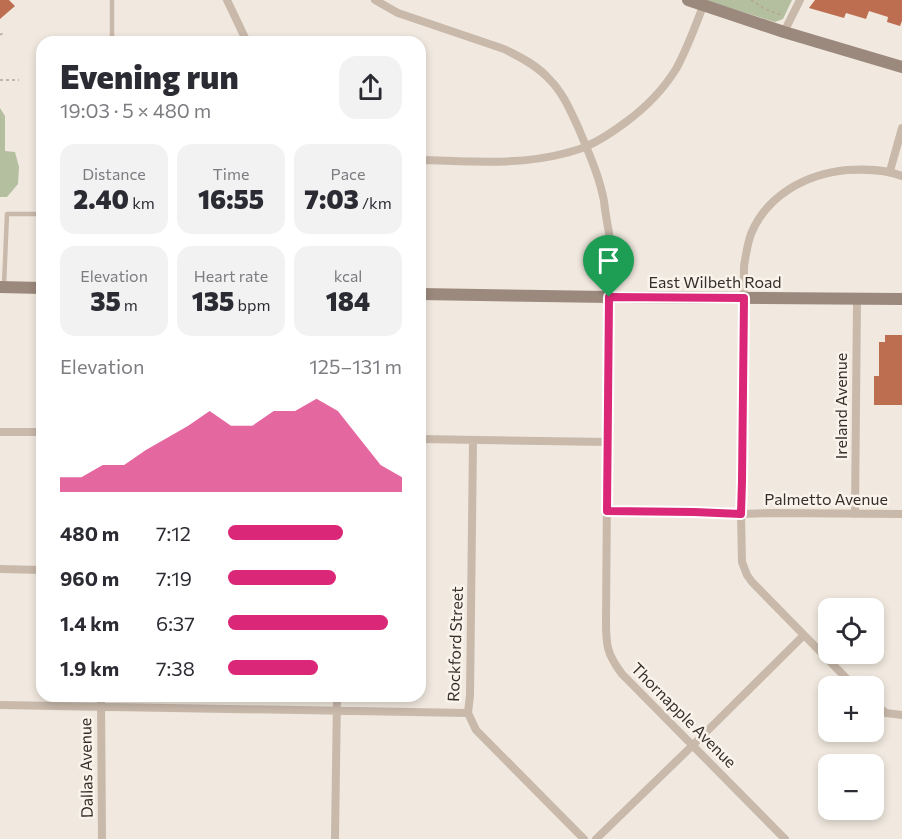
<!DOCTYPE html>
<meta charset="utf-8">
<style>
body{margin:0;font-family:Commissioner,sans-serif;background:#f2f2f3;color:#2b2b33;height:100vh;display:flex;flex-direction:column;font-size:22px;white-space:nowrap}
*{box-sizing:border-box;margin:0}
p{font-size:20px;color:#7c7c81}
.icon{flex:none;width:33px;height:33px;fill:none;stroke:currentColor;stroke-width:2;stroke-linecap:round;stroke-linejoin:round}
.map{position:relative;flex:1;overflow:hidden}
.side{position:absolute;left:36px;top:36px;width:390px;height:666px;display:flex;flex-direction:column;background:#fff;border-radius:18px;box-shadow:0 3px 9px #0003}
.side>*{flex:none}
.tools{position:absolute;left:818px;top:598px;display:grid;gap:12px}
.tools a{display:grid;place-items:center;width:66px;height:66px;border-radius:12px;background:#fff;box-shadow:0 3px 9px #0003;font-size:30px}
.pin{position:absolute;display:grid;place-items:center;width:51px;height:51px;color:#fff;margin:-62px -26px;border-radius:50% 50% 50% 0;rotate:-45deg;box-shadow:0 0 6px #0007}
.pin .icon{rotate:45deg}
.round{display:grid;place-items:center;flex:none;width:63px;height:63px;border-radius:18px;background:#f2f2f3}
.overview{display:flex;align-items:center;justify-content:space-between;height:102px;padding:0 24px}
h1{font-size:33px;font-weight:800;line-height:45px}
.stats{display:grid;grid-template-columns:repeat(3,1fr);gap:9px;height:102px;padding:6px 24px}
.stats div{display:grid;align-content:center;border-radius:15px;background:#f2f2f3;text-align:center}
.stats b{font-size:26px;font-weight:800}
.stats small{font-size:16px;font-weight:400}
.stats p{font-size:16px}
.chart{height:168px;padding:12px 24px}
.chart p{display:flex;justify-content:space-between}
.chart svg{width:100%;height:108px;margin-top:6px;fill:#db2777;opacity:.7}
ul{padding:0 24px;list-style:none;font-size:20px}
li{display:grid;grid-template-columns:96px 72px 1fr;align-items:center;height:45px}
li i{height:15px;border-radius:8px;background:#db2777}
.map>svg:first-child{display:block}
.green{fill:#b3bf9f}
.building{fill:#bd6e50}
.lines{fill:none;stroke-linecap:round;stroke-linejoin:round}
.path{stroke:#b4a495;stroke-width:1.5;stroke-dasharray:3 3;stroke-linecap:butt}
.lane{stroke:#c8b9ab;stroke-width:4.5}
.street{stroke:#c8b9ab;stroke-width:8}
.secondary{stroke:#9c897d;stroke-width:12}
.route-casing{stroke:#fff;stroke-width:12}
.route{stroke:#db2777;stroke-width:8}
.labels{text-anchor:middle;stroke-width:5;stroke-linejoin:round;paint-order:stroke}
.street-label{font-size:16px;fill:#372e2a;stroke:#f9f3eb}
</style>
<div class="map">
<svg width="902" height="839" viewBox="0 0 902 839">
<rect width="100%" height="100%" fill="#f1e9df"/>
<path class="green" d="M705 0H792L783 19 775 22Z
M0 108 5 116V151L15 152 19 167 18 184 7 197H0Z"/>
<path class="building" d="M0 0H9L15 6 0 19Z
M815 0H902V21L900 26 887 22 888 17 869 11 866 19 846 13 844 18 809 8Z
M885 335H902V405H874V376H879V342H885Z"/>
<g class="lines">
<path class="path" d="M751 0 765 9 781 15
M0 35 3 33
M0 80H19"/>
<path class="lane" d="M112 42V0
M4 285 7 214H42"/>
<path class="street" d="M227 0 247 42
M375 0 398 13 504 49C521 57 538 66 550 80 563 93 570 110 578 127 588 151 599 175 604 201 605 211 607 222 609 233L606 621C606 646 607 654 622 674L785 839
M784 32 800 0
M420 160C469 161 518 166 566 153 573 151 581 149 587 146 601 140 614 131 626 122 645 108 663 90 676 69 687 49 695 27 703 6
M890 171 902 128
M0 432H42
M420 439 607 442
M473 440 470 695 468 713 476 730 584 839
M607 511 694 512 741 514 774 513 902 514
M855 514 857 299
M0 569 42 570
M855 687 752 582 747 575 742 562 741 514 742 481 744 266C746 255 747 245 751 234 767 195 806 174 847 170 866 169 885 169 902 176
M101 696 102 839
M873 703 886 713 902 715
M0 705 468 713
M335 839 337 696
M596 839 693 745 804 635"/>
<path class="secondary" d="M688 0 784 32 902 67
M0 287 42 288
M420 294 609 297 902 299"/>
</g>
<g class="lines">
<g class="route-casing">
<path id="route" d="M609 297 744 298 742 481 741 514 694 512 607 511Z"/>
</g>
<use href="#route" class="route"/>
</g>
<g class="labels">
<g class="street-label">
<text x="715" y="288">East Wilbeth Road</text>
<text transform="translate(841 406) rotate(-90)" y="6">Ireland Avenue</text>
<text x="826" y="505">Palmetto Avenue</text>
<text transform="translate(455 644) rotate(-88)" y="6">Rockford Street</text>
<text transform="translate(684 715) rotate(45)" y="6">Thornapple Avenue</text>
<text transform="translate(86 768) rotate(-91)" y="6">Dallas Avenue</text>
</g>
</g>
</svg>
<div class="tools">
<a><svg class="icon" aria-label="locate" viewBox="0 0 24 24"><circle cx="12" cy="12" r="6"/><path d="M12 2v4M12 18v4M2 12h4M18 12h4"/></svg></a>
<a>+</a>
<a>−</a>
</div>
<div class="pin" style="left:609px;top:297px;background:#1e9e55"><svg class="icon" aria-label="arrive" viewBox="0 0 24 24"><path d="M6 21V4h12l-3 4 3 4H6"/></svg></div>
<section class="side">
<div class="overview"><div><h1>Evening run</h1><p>19:03 · 5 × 480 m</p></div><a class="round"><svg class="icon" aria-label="share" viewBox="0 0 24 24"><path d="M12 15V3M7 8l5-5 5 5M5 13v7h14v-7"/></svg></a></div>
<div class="stats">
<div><p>Distance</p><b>2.40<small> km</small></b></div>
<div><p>Time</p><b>16:55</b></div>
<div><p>Pace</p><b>7:03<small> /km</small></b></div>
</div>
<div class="stats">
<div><p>Elevation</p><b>35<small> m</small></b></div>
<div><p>Heart rate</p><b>135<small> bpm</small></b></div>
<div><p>kcal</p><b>184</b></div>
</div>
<div class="chart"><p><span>Elevation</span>125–131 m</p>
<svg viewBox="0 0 160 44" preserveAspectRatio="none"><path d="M0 44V38L10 38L20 33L30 33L40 27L50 22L60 17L70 11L80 17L90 17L100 11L110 11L120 6L130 11L140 22L150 33L160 38V44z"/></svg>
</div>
<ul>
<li><b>480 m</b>7:12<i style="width:66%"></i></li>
<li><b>960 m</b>7:19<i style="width:62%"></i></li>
<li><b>1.4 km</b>6:37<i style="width:92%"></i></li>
<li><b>1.9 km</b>7:38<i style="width:52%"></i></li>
</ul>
</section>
</div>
